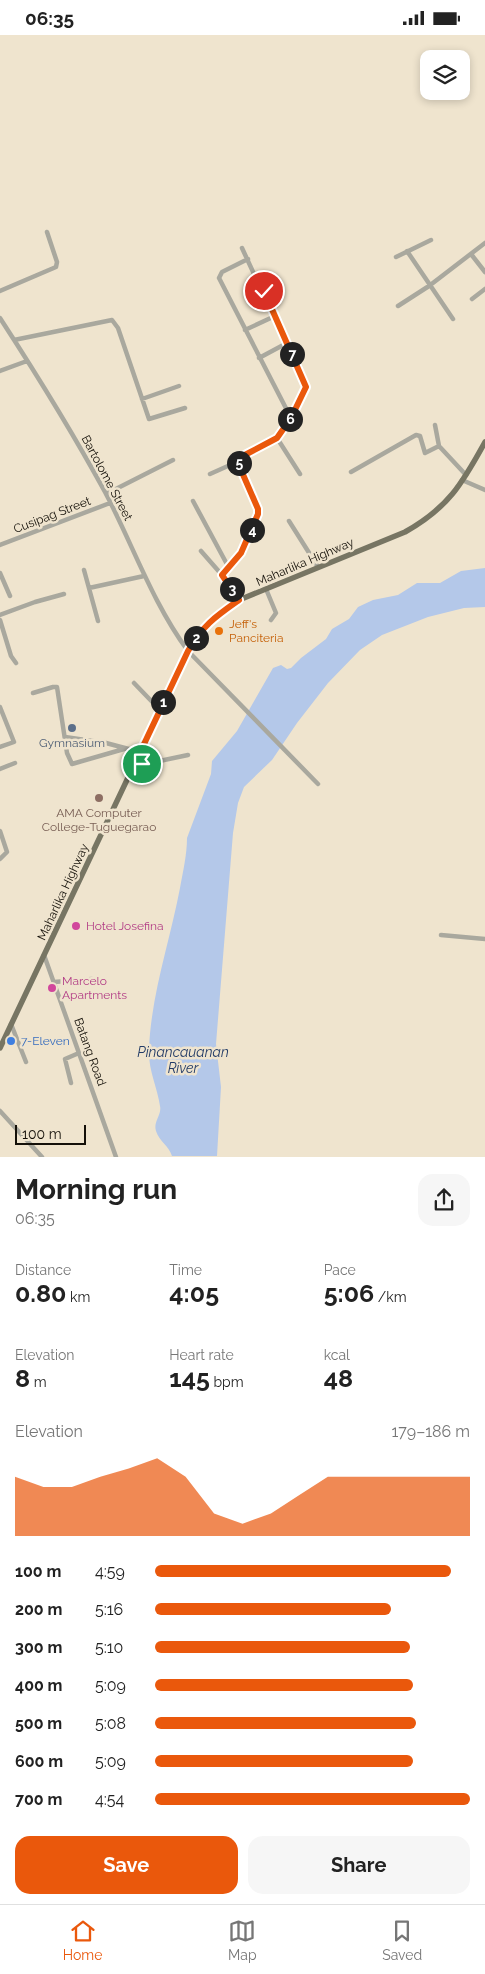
<!DOCTYPE html>
<meta charset="utf-8">
<style>
body{margin:0;font-family:Raleway,sans-serif;background:#f6f6f6;color:#222;height:100vh;display:flex;flex-direction:column;font-size:19px;white-space:nowrap}
*{box-sizing:border-box;margin:0}
p{font-size:16px;color:#767676}
.icon{flex:none;width:28px;height:28px;fill:none;stroke:currentColor;stroke-width:2;stroke-linecap:round;stroke-linejoin:round}
.map{position:relative;height:1122px;overflow:hidden}
.panel{display:flex;flex-direction:column;background:#fff;flex:1}
.panel>*{flex:none}
.fabs{position:absolute;left:420px;top:15px;display:grid;gap:10px}
.fabs a{display:grid;place-items:center;width:50px;height:50px;border-radius:10px;background:#fff;box-shadow:0 2px 8px #0003;font-size:25px}
.scale{position:absolute;left:15px;bottom:12px;width:71px;box-sizing:border-box;padding-left:5px;border:2px solid #141009;border-top:0;font-size:14px;line-height:18px;white-space:nowrap;color:#141009;-webkit-text-stroke:4px #efe4ce;paint-order:stroke}
.pin{position:absolute;display:grid;place-items:center;width:42px;height:42px;color:#fff;margin:-21px;border:2px solid #fff;border-radius:50%;box-shadow:0 1px 5px #0007}
.km{position:absolute;width:25px;height:25px;margin:-12px;border-radius:50%;background:#222;color:#fff;font-size:14px;line-height:25px;text-align:center}
.round{display:grid;place-items:center;flex:none;width:52px;height:52px;border-radius:15px;background:#f6f6f6}
.head{display:flex;align-items:center;justify-content:space-between;height:85px;padding:0 15px}
h1{font-size:28px;font-weight:700;line-height:38px}
.stats{display:grid;grid-template-columns:repeat(3,1fr);gap:8px;height:85px;padding:5px 15px}
.stats div{display:grid;align-content:center}
.stats b{font-size:25px;font-weight:700}
.stats small{font-size:14px;font-weight:400}
.stats p{font-size:14px}
.chart{height:140px;padding:10px 15px}
.chart p{display:flex;justify-content:space-between}
.chart svg{width:100%;height:90px;margin-top:5px;fill:#ea580c;opacity:.7}
.button{display:flex;gap:10px;margin-top:auto;padding:10px 15px}
.button a{flex:1;height:58px;border-radius:15px;background:#ea580c;color:#fff;font-size:20px;font-weight:700;line-height:58px;text-align:center}
.button a+a{background:#f6f6f6;color:#222}
ul{padding:0 15px;list-style:none;font-size:16px}
li{display:grid;grid-template-columns:80px 60px 1fr;align-items:center;height:38px}
li i{height:12px;border-radius:6px;background:#ea580c}
.status{display:flex;justify-content:space-between;align-items:center;height:35px;padding:0 25px;background:#fff;direction:ltr}
.status svg{height:14px;fill:currentColor}
.menu{display:flex;justify-content:space-around;align-items:center;height:70px;border-top:1px solid #e0e0e0;background:#fff;font-size:14px;color:#767676}
.menu a{display:grid;justify-items:center;gap:2px}
.menu .current{color:#ea580c}
.map>svg:first-child{display:block}
.water{fill:#b4c8e9}
.lines{fill:none;stroke-linecap:round;stroke-linejoin:round}
.minor-tunnel{stroke:#cec4b0;stroke-width:4.5;stroke-dasharray:4.5 2;stroke-linecap:butt}
.minor{stroke:#a9a89e;stroke-width:4.5}
.major{stroke:#777563;stroke-width:5.5}
.route-casing{stroke:#fff;stroke-width:10}
.route{stroke:#ea580c;stroke-width:6}
.food-dot{fill:#e8710a;stroke:#efe4ce;stroke-width:2}
.service-dot{fill:#5c6f8a;stroke:#efe4ce;stroke-width:2}
.education-dot{fill:#8d6e63;stroke:#efe4ce;stroke-width:2}
.hotel-dot{fill:#d1479c;stroke:#efe4ce;stroke-width:2}
.shop-dot{fill:#3f7fe0;stroke:#efe4ce;stroke-width:2}
.labels{text-anchor:middle;stroke-width:5;stroke-linejoin:round;paint-order:stroke}
.street-label{font-size:12px;fill:#141009;stroke:#efe4ce}
.food-label{font-size:12px;fill:#c56008;stroke:#efe4ce;text-anchor:start}
.service-label{font-size:12px;fill:#4e5e75;stroke:#efe4ce}
.education-label{font-size:12px;fill:#785e54;stroke:#efe4ce}
.hotel-label{font-size:12px;fill:#b23c85;stroke:#efe4ce;text-anchor:start}
.shop-label{font-size:12px;fill:#366cbe;stroke:#efe4ce;text-anchor:start}
.water-label{font-size:14px;font-style:italic;fill:#223b66;stroke:#efe4ce}
</style>
<div class="status"><b>06:35</b><svg viewBox="0 0 49 12"><path d="M0 12V9h3v3zM5 12V6h3v6zM10 12V3h3v9zM15 12V0h3v12zM26 1h20v11H26zM47 4h2v5h-2z"/></svg></div>
<div class="map">
<svg width="485" height="1122" viewBox="0 0 485 1122">
<rect width="100%" height="100%" fill="#efe4ce"/>
<path class="water" d="M485 533V572L464 573 428 582 382 600 360 615 328 648 297 688 272 725 244 752 238 768 233 798 216 1009 221 1052 217 1121H172C169 1111 159 1106 156 1096 153 1086 162 1080 160 1071 157 1051 148 1035 149 1014 151 960 170 906 180 853 183 836 187 820 187 803L211 739 212 726 237 696 273 633 281 630 287 634 291 633 301 623 326 604 332 594 349 584 358 572 373 565 398 560 417 548H440L461 536Z"/>
<g class="lines">
<path class="minor-tunnel" d="M142 729 150 728"/>
<path class="minor" d="M407 216 453 284
M471 219 485 237
M396 222 431 205
M248 224 222 237 219 243 291 383
M0 256 56 232 57 227 47 197
M472 264 485 254
M398 271 429 251 485 208
M0 283C37 340 73 398 105 457 133 510 152 567 188 616L318 749
M245 295 275 281
M14 305 112 285 118 293 149 384 185 373
M259 323 287 308
M0 336 27 326
M142 364 179 351
M435 390 439 411 466 440
M277 403 300 439
M351 437 416 400 420 401 425 418 439 411
M210 439 239 426
M462 445 485 455
M106 459 173 425
M193 466 229 533
M289 486 318 532
M0 510 110 468
M201 516 222 540
M84 535 98 586
M0 538 10 561
M89 553 144 541
M266 554 276 578 271 585
M239 565 222 540C237 521 257 500 258 474L239 425C245 413 265 411 276 404 287 396 302 364 306 352L242 213
M0 580 35 567 64 559
M0 585 11 621 16 628
M134 648 160 675
M33 658 53 652H57L67 718 72 729 124 714
M0 672 14 707 0 712
M65 702 106 708 140 717
M150 728 188 720
M0 734 15 728
M0 796 7 817 0 824
M441 900 485 904
M44 920 116 1122
M54 947 92 944
M11 989 26 1027
M71 1048 65 1024 79 1018
M0 1076 42 1122"/>
<path class="major" d="M0 1013 188 616 210 585 239 565 405 497C448 473 462 449 485 407"/>
</g>
<g class="lines">
<g class="route-casing">
<path id="route" d="M142 729 136 726 188 616C203 590 215 582 239 565L222 540 241 518 258 479V474L238 428 239 423 277 403 291 383 306 352 264 256"/>
</g>
<use href="#route" class="route"/>
</g>
<circle class="food-dot" cx="219" cy="596" r="5"/>
<circle class="service-dot" cx="72" cy="693" r="5"/>
<circle class="education-dot" cx="99" cy="763" r="5"/>
<g class="hotel-dot">
<circle cx="76" cy="891" r="5"/>
<circle cx="52" cy="953" r="5"/>
</g>
<circle class="shop-dot" cx="11" cy="1006" r="5"/>
<g class="labels">
<g class="street-label">
<text transform="translate(107 443) rotate(62)" y="4">Bartolome Street</text>
<text transform="translate(52 480) rotate(-21)" y="4">Cusipag Street</text>
<text transform="translate(305 527) rotate(-23)" y="4">Maharlika Highway</text>
<text transform="translate(63 857) rotate(-65)" y="4">Maharlika Highway</text>
<text transform="translate(90 1017) rotate(70)" y="4">Batang Road</text>
</g>
<g class="food-label">
<text x="229" y="593">Jeff's<tspan x="229" dy="14">Panciteria</tspan></text>
</g>
<g class="service-label">
<text x="72" y="712">Gymnasium</text>
</g>
<g class="education-label">
<text x="99" y="782">AMA Computer<tspan x="99" dy="14">College-Tuguegarao</tspan></text>
</g>
<g class="hotel-label">
<text x="86" y="895">Hotel Josefina</text>
<text x="62" y="950">Marcelo<tspan x="62" dy="14">Apartments</tspan></text>
</g>
<g class="shop-label">
<text x="21" y="1010">7-Eleven</text>
</g>
<g class="water-label">
<text x="183" y="1022">Pinancauanan<tspan x="183" dy="16">River</tspan></text>
</g>
</g>
</svg>
<div class="fabs">
<a><svg class="icon" aria-label="layers" viewBox="0 0 24 24"><path d="M12 4l9 5-9 5-9-5zM3 14l9 5 9-5"/></svg></a>
</div>
<div class="scale">100 m</div>
<div class="pin" style="left:142px;top:729px;background:#1e9e55"><svg class="icon" aria-label="arrive" viewBox="0 0 24 24"><path d="M6 21V4h12l-3 4 3 4H6"/></svg></div>
<div class="pin" style="left:264px;top:256px;background:#d93025"><svg class="icon" aria-label="check" viewBox="0 0 24 24"><path d="M5 12l5 5 9-10"/></svg></div>
<b class="km" style="left:163px;top:667px">1</b>
<b class="km" style="left:196px;top:603px">2</b>
<b class="km" style="left:232px;top:554px">3</b>
<b class="km" style="left:252px;top:495px">4</b>
<b class="km" style="left:239px;top:428px">5</b>
<b class="km" style="left:290px;top:384px">6</b>
<b class="km" style="left:292px;top:319px">7</b>
</div>
<section class="panel">
<div class="head"><div><h1>Morning run</h1><p>06:35</p></div><a class="round"><svg class="icon" aria-label="share" viewBox="0 0 24 24"><path d="M12 15V3M7 8l5-5 5 5M5 13v7h14v-7"/></svg></a></div>
<div class="stats">
<div><p>Distance</p><b>0.80<small> km</small></b></div>
<div><p>Time</p><b>4:05</b></div>
<div><p>Pace</p><b>5:06<small> /km</small></b></div>
</div>
<div class="stats">
<div><p>Elevation</p><b>8<small> m</small></b></div>
<div><p>Heart rate</p><b>145<small> bpm</small></b></div>
<div><p>kcal</p><b>48</b></div>
</div>
<div class="chart"><p><span>Elevation</span>179–186 m</p>
<svg viewBox="0 0 160 44" preserveAspectRatio="none"><path d="M0 44V15L10 20L20 20L30 15L40 11L50 6L60 15L70 33L80 38L90 33L100 24L110 15L120 15L130 15L140 15L150 15L160 15V44z"/></svg>
</div>
<ul>
<li><b>100 m</b>4:59<i style="width:94%"></i></li>
<li><b>200 m</b>5:16<i style="width:75%"></i></li>
<li><b>300 m</b>5:10<i style="width:81%"></i></li>
<li><b>400 m</b>5:09<i style="width:82%"></i></li>
<li><b>500 m</b>5:08<i style="width:83%"></i></li>
<li><b>600 m</b>5:09<i style="width:82%"></i></li>
<li><b>700 m</b>4:54<i style="width:100%"></i></li>
</ul>
<div class="button"><a>Save</a><a>Share</a></div>
</section>
<nav class="menu">
<a class="current"><svg class="icon" aria-label="home" viewBox="0 0 24 24"><path d="M3 11l9-7 9 7M6 9v11h12V9"/></svg>Home</a>
<a><svg class="icon" aria-label="map" viewBox="0 0 24 24"><path d="M3 6l6-2 6 2 6-2v14l-6 2-6-2-6 2zM9 4v14M15 6v14"/></svg>Map</a>
<a><svg class="icon" aria-label="saved" viewBox="0 0 24 24"><path d="M7 4h10v16l-5-4-5 4z"/></svg>Saved</a>
</nav>
